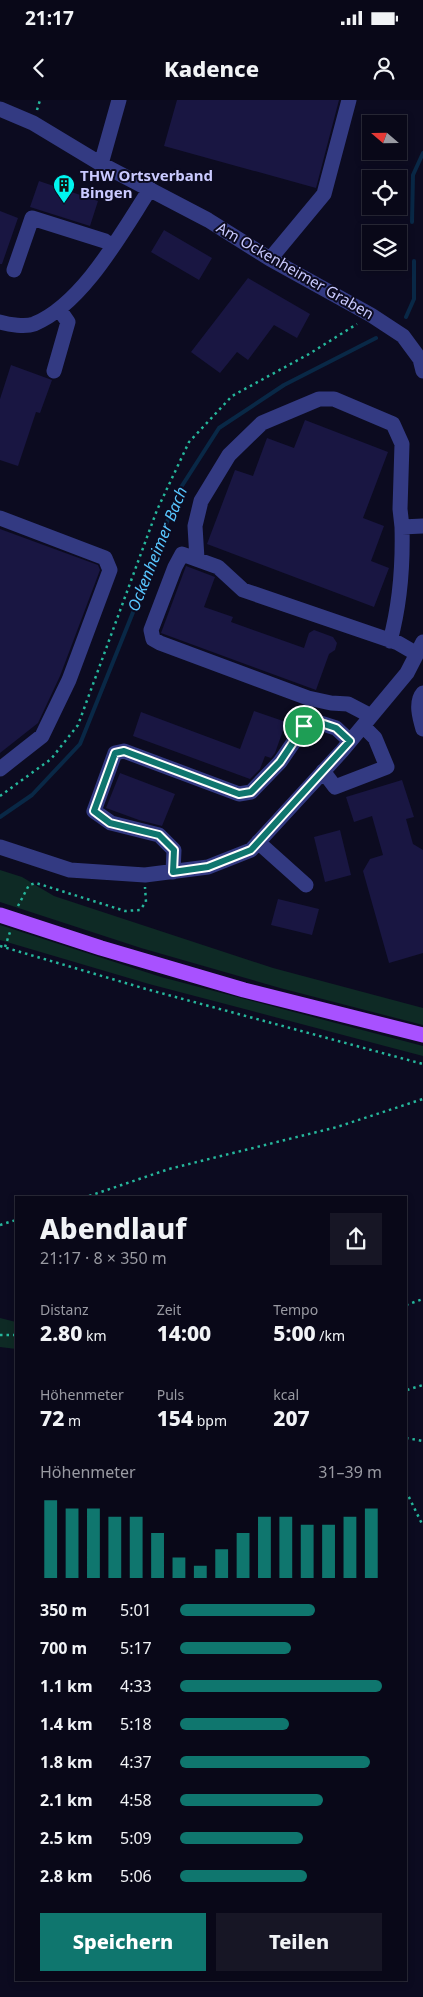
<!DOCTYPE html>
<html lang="de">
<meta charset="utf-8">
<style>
body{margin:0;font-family:"Noto Sans",sans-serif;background:#171625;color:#f1f3f6;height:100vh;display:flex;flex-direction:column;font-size:19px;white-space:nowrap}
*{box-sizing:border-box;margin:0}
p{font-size:16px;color:#999aa2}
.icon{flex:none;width:28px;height:28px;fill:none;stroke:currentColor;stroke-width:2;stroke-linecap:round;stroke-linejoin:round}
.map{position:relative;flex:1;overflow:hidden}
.panel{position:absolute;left:15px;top:1096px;width:392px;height:785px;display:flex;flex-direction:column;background:#090818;border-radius:0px;box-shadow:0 2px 8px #0003,0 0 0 1px #292937}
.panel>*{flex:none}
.needle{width:32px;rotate:290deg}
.tools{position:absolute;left:362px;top:15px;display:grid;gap:10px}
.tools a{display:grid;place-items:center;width:45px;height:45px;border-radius:0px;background:#090818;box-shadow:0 2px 8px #0003,0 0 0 1px #292937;font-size:25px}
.pin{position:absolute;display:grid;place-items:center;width:42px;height:42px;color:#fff;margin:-21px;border:2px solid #fff;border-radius:50%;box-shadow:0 1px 5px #0007}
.round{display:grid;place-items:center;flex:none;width:52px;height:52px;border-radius:0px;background:#171625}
.head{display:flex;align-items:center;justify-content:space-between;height:85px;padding:0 25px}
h1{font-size:28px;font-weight:800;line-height:38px}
.metrics{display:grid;grid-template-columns:repeat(3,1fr);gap:8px;height:85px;padding:5px 25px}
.metrics div{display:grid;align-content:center}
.metrics b{font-size:21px;font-weight:800}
.metrics small{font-size:14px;font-weight:400}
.metrics p{font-size:14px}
.chart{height:140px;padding:10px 25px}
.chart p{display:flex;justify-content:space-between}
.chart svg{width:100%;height:90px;margin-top:5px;stroke:#0f766e;stroke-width:6}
.primary-button{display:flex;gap:10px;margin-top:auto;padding:10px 25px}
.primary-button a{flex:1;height:58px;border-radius:0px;background:#0f766e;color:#fff;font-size:20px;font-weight:800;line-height:58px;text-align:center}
.primary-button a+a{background:#171625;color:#f1f3f6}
ul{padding:0 25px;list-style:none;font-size:16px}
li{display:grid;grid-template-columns:80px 60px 1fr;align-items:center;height:38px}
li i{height:12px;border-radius:6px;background:#0f766e}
.status{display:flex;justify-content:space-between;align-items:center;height:35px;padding:0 25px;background:#090818;direction:ltr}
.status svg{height:14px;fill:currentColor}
header{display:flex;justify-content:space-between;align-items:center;height:65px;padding:0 25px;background:#090818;font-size:22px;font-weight:800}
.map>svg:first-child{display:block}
.green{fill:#0e2a25}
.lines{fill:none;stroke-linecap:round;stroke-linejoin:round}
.stream{stroke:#092846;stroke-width:4}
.building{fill:#191642}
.path{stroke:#26b79c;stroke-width:2.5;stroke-dasharray:2.5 4;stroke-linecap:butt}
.minor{stroke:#333a82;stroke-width:15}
.major{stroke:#a851ff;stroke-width:15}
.route-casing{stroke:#fff;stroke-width:10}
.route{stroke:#0f766e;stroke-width:6}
.labels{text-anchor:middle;stroke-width:4;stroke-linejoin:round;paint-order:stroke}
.poi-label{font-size:15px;font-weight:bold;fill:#cacaff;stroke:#0c0b20;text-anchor:start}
.street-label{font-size:15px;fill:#cacaff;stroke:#0c0b20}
.water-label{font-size:16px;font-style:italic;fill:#58c6ff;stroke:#0c0b20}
</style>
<div class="status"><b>21:17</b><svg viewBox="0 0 49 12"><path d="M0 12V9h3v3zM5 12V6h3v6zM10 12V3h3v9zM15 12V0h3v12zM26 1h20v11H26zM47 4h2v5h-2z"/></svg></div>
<header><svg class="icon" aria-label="back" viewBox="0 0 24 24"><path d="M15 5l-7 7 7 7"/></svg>Kadence<svg class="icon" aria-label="person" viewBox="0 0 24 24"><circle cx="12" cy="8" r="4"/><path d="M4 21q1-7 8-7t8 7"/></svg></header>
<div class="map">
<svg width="423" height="1897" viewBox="0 0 423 1897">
<rect width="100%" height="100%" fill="#0c0b20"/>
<path class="green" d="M0 770 22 777 54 796 273 868 423 908V925L280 888 141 848 0 802Z
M0 825 161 877 423 946V956L149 884 0 840Z
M0 1218 16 1222V1249L0 1247Z"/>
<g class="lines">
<path class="stream" d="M412 122 413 75 423 53
M406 217 414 199V161
M0 717 32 695 80 644 142 490 178 392 219 328 284 285 376 238"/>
</g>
<path class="building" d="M177 0H339L316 88 164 46Z
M39 81 98 101 90 126 30 107Z
M0 111 18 118 2 164H0Z
M164 130 212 158 199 180 151 152Z
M248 178 310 214 297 238 274 225 248 260 237 252 220 273 191 252Z
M11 265 52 280 40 313 36 312 18 366 0 360V299Z
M305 320 388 352 363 418 384 426 371 461 389 468 374 507 207 444 235 370 253 376 267 338 294 348Z
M0 429 98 465 100 470 60 576 38 623 0 653Z
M186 466 215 477 204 507 233 517 231 522 304 548 309 533 314 530 333 537 337 543 335 550 329 554 316 590 161 533Z
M254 611 286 622 275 653 271 658 265 656 260 669 250 679 133 636 141 612 240 649Z
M120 673 175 694 162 726 139 720 106 708Z
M402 680 414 717 406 719 413 744 423 750V853L389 863 363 771 370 759 383 755 372 716 354 722 346 697Z
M340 730 351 775 325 782 314 737Z
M278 799 319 809 312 835 271 825Z"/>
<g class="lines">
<path class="path" d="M37 10 40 0
M0 696 51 659 78 625 157 410 189 342 232 296 309 254 357 224
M18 806 29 785 36 783 125 811 140 810 146 802 145 787
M0 846 146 889 423 964
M5 847 10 832
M83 1098 169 1069 337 1027 423 999
M0 1125 16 1120
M406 1205 423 1199
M0 1235H16
M407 1290 423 1285
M406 1338 423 1341
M406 1391 423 1426"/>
<path class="minor" d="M0 9 33 23 101 64 208 120 270 159 371 215 403 236 420 259 423 271
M101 64 119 0
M270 159 324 94 349 0
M14 170 32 118 105 141 113 146
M0 222C9 225 26 227 34 224 83 204 122 132 150 89
M54 271 68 222 59 209
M0 418 105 458 110 470 69 580 42 636 0 669
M197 459 195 426 201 401 229 355 262 323 319 299H334L393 324 402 344 400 409 402 427 423 426
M390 541C400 504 403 464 402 427
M423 593C415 602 420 619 423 629
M371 616 348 604 331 603 308 598 160 543 153 539 151 530 175 467 182 454 218 467 243 490 398 543 417 554
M323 671 335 687 387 667 375 638 363 626
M258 742 306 785
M0 747 70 770 145 775 208 767 251 750 342 651 407 573 423 542
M173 772 174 750 159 735 111 723 94 711 115 653 124 651 239 694 251 692 280 662 304 627 317 622 336 628 350 641"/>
<path class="major" d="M0 815 101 848 244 890 423 935"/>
</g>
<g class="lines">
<g class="route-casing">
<path id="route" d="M318 622 336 628 350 641 251 750 208 767 173 772 174 750 159 735 110 723 94 711 115 653 124 651 239 694 251 692 280 662 304 626Z"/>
</g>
<use href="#route" class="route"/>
</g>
<defs>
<g id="building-pin" transform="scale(1.125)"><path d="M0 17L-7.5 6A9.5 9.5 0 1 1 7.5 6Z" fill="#00f5ef" stroke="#0c0b20"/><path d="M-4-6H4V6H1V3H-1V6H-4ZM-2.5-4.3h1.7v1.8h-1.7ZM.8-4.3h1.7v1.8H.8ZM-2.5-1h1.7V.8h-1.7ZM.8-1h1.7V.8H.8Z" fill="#111"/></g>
</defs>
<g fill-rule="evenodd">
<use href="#building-pin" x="64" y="85"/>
</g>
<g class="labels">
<g class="poi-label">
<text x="80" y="81">THW Ortsverband<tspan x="80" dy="17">Bingen</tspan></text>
</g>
<g class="street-label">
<text transform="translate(295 171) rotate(30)" y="5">Am Ockenheimer Graben</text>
</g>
<g class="water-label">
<text transform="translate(157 449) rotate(-68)" y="6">Ockenheimer Bach</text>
</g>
</g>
</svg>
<div class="tools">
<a><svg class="needle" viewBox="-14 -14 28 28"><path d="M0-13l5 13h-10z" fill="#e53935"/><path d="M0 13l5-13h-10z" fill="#999aa2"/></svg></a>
<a><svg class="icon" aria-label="locate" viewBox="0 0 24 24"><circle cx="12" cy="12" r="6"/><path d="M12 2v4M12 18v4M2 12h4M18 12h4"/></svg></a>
<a><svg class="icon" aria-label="layers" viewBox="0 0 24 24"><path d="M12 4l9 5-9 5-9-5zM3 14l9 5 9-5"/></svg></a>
</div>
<div class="pin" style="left:304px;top:626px;background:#1e9e55"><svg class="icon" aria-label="arrive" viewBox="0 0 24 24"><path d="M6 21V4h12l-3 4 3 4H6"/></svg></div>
<section class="panel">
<div class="head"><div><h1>Abendlauf</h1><p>21:17 · 8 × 350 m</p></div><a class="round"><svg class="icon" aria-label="share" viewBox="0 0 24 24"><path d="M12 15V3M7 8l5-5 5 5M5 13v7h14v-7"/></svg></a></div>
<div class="metrics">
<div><p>Distanz</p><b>2.80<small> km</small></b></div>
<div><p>Zeit</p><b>14:00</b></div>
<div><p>Tempo</p><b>5:00<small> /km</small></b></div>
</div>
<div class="metrics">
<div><p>Höhenmeter</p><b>72<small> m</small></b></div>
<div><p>Puls</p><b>154<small> bpm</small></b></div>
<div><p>kcal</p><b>207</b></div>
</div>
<div class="chart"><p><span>Höhenmeter</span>31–39 m</p>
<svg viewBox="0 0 160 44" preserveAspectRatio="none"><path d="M5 44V6M15 44V10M25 44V10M35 44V14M45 44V14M55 44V22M65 44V34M75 44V38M85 44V30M95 44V22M105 44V14M115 44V14M125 44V18M135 44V18M145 44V14M155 44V10"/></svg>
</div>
<ul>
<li><b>350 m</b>5:01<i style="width:67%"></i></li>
<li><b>700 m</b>5:17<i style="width:55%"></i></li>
<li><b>1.1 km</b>4:33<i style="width:100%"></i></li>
<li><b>1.4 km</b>5:18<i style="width:54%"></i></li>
<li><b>1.8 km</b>4:37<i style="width:94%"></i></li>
<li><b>2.1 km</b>4:58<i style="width:71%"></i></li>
<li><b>2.5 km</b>5:09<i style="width:61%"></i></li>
<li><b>2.8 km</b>5:06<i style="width:63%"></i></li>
</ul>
<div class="primary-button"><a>Speichern</a><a>Teilen</a></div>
</section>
</div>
